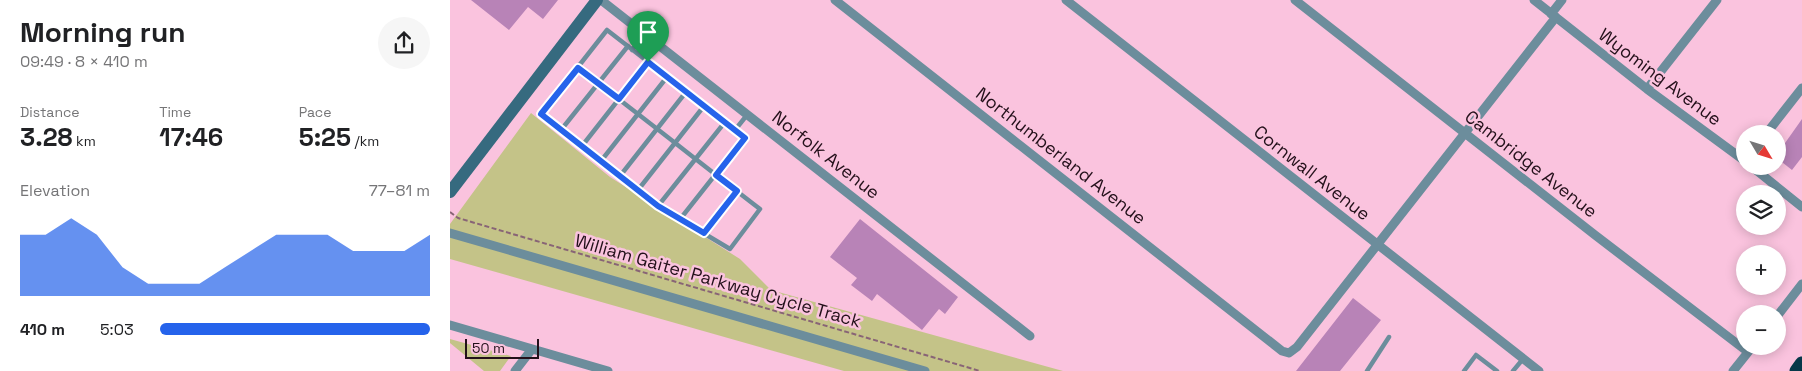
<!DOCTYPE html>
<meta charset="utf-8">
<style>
body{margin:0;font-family:"Space Grotesk",sans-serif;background:#f6f6f6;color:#202124;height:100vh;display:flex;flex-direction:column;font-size:19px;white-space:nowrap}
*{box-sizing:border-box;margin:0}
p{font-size:16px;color:#757577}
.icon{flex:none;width:28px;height:28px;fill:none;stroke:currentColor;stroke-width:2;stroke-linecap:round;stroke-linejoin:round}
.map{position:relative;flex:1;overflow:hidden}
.panel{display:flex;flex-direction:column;background:#fff;width:450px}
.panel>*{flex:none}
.needle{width:32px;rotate:128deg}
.tools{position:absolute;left:1286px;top:125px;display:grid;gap:10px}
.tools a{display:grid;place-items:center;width:50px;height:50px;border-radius:50%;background:#fff;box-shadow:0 2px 12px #0003;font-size:25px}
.scale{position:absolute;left:15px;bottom:12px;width:74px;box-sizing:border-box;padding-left:5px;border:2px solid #23101a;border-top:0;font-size:14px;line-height:18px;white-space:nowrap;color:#23101a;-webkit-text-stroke:4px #fac3de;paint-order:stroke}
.pin{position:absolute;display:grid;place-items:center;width:42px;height:42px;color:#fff;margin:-51px -21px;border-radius:50% 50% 50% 0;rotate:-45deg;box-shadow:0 0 5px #0007}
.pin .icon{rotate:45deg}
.round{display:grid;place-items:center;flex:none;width:52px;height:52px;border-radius:26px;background:#f6f6f6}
.summary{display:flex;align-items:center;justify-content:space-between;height:85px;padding:0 20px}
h1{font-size:28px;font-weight:800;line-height:38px}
.metrics{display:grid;grid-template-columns:repeat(3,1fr);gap:8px;height:85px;padding:5px 20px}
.metrics div{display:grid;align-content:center}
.metrics b{font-size:25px;font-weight:800}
.metrics small{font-size:14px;font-weight:400}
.metrics p{font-size:14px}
.chart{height:140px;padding:10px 20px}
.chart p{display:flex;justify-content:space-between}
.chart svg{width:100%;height:90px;margin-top:5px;fill:#2563eb;opacity:.7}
ul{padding:0 20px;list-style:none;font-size:16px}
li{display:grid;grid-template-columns:80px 60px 1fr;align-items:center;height:38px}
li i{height:12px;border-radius:6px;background:#2563eb}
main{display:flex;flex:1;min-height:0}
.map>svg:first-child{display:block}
.green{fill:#c4c388}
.building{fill:#b883b7}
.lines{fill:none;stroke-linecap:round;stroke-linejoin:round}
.path{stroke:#886476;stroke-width:2;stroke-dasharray:5 2.5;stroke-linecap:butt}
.lane{stroke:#6c8d9c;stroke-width:4.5}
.street{stroke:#6c8d9c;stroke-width:9}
.secondary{stroke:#366a7f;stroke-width:12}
.highway{stroke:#063849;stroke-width:15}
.route-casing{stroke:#fff;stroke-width:10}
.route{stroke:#2563eb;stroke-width:6}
.labels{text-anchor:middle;stroke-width:5;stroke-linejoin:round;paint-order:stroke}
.street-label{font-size:18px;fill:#23101a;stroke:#fac3de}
</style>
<main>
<section class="panel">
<div class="summary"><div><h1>Morning run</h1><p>09:49 · 8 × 410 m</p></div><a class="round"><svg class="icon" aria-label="share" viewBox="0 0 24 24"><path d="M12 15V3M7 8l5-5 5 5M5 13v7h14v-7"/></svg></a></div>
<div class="metrics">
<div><p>Distance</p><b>3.28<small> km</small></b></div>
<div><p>Time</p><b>17:46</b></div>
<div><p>Pace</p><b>5:25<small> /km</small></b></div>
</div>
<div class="chart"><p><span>Elevation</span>77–81 m</p>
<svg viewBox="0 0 160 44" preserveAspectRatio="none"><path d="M0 44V14L10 14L20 6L30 14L40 30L50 38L60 38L70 38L80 30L90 22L100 14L110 14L120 14L130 22L140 22L150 22L160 14V44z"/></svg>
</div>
<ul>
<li><b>410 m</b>5:03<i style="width:100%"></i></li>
</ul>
</section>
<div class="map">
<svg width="1352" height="371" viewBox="0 0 1352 371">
<rect width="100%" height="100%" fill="#fac3de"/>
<path class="green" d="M81 113 160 177 290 259 321 290 613 371H394L0 259V224Z
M0 339 61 356 50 371H34L0 343Z"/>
<path class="building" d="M21 0H108L93 19 78 7 59 30Z
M1352 119V157L1342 170 1328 159V153Z
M410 219 508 297 495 314 489 309 472 330 427 294 422 301 401 285 407 278 380 257Z
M903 298 931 320 890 371H846Z"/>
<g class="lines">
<path class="path" d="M0 212 8 218 530 371"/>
<path class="lane" d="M182 50 195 34
M128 68C189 114 249 162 310 209L280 249 208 206 91 114 157 30 295 137 231 218
M111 130 178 46
M285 130 297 115
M132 146 198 62
M151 161 217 77
M170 176 236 92
M188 190 254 106
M208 206 275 122
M254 233 287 191
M917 371 939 337
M1014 371 1026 355 1047 371
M1063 371 1073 359"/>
<path class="street" d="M151 0 580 336
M385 0 832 351 839 353 847 347 1106 17
M616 0 1089 371
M845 0 1145 235 1298 352
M1084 0 1197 89 1295 161
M1101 14 1112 0
M1197 89 1267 0
M1316 134 1352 88
M1301 166 1352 207
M0 233 475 371
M1328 315 1352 284
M0 325 158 371
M65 371 82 349
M1283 371 1303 346"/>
<path class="secondary" d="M0 192 147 0"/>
<path class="highway" d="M1347 371 1352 364"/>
</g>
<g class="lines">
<g class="route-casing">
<path id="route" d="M198 62 295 138 266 175 287 191 254 233 208 206 91 114 128 68 169 99Z"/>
</g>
<use href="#route" class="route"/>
</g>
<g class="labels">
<g class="street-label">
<text transform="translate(1210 77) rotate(37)" y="6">Wyoming Avenue</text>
<text transform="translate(376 155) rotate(38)" y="6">Norfolk Avenue</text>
<text transform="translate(611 156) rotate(38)" y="6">Northumberland Avenue</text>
<text transform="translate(1081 164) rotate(38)" y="6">Cambridge Avenue</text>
<text transform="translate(862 173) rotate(38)" y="6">Cornwall Avenue</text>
<text transform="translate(268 281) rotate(16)" y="6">William Gaiter Parkway Cycle Track</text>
</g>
</g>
</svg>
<div class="tools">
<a><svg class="needle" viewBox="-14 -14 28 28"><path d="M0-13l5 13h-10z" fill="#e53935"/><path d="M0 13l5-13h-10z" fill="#757577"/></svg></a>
<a><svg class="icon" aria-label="layers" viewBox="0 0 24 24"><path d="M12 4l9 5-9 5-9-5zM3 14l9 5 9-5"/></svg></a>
<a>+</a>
<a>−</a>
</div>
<div class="scale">50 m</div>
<div class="pin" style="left:198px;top:62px;background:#1e9e55"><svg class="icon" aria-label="arrive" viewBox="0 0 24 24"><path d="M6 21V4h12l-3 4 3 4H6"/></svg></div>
</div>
</main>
